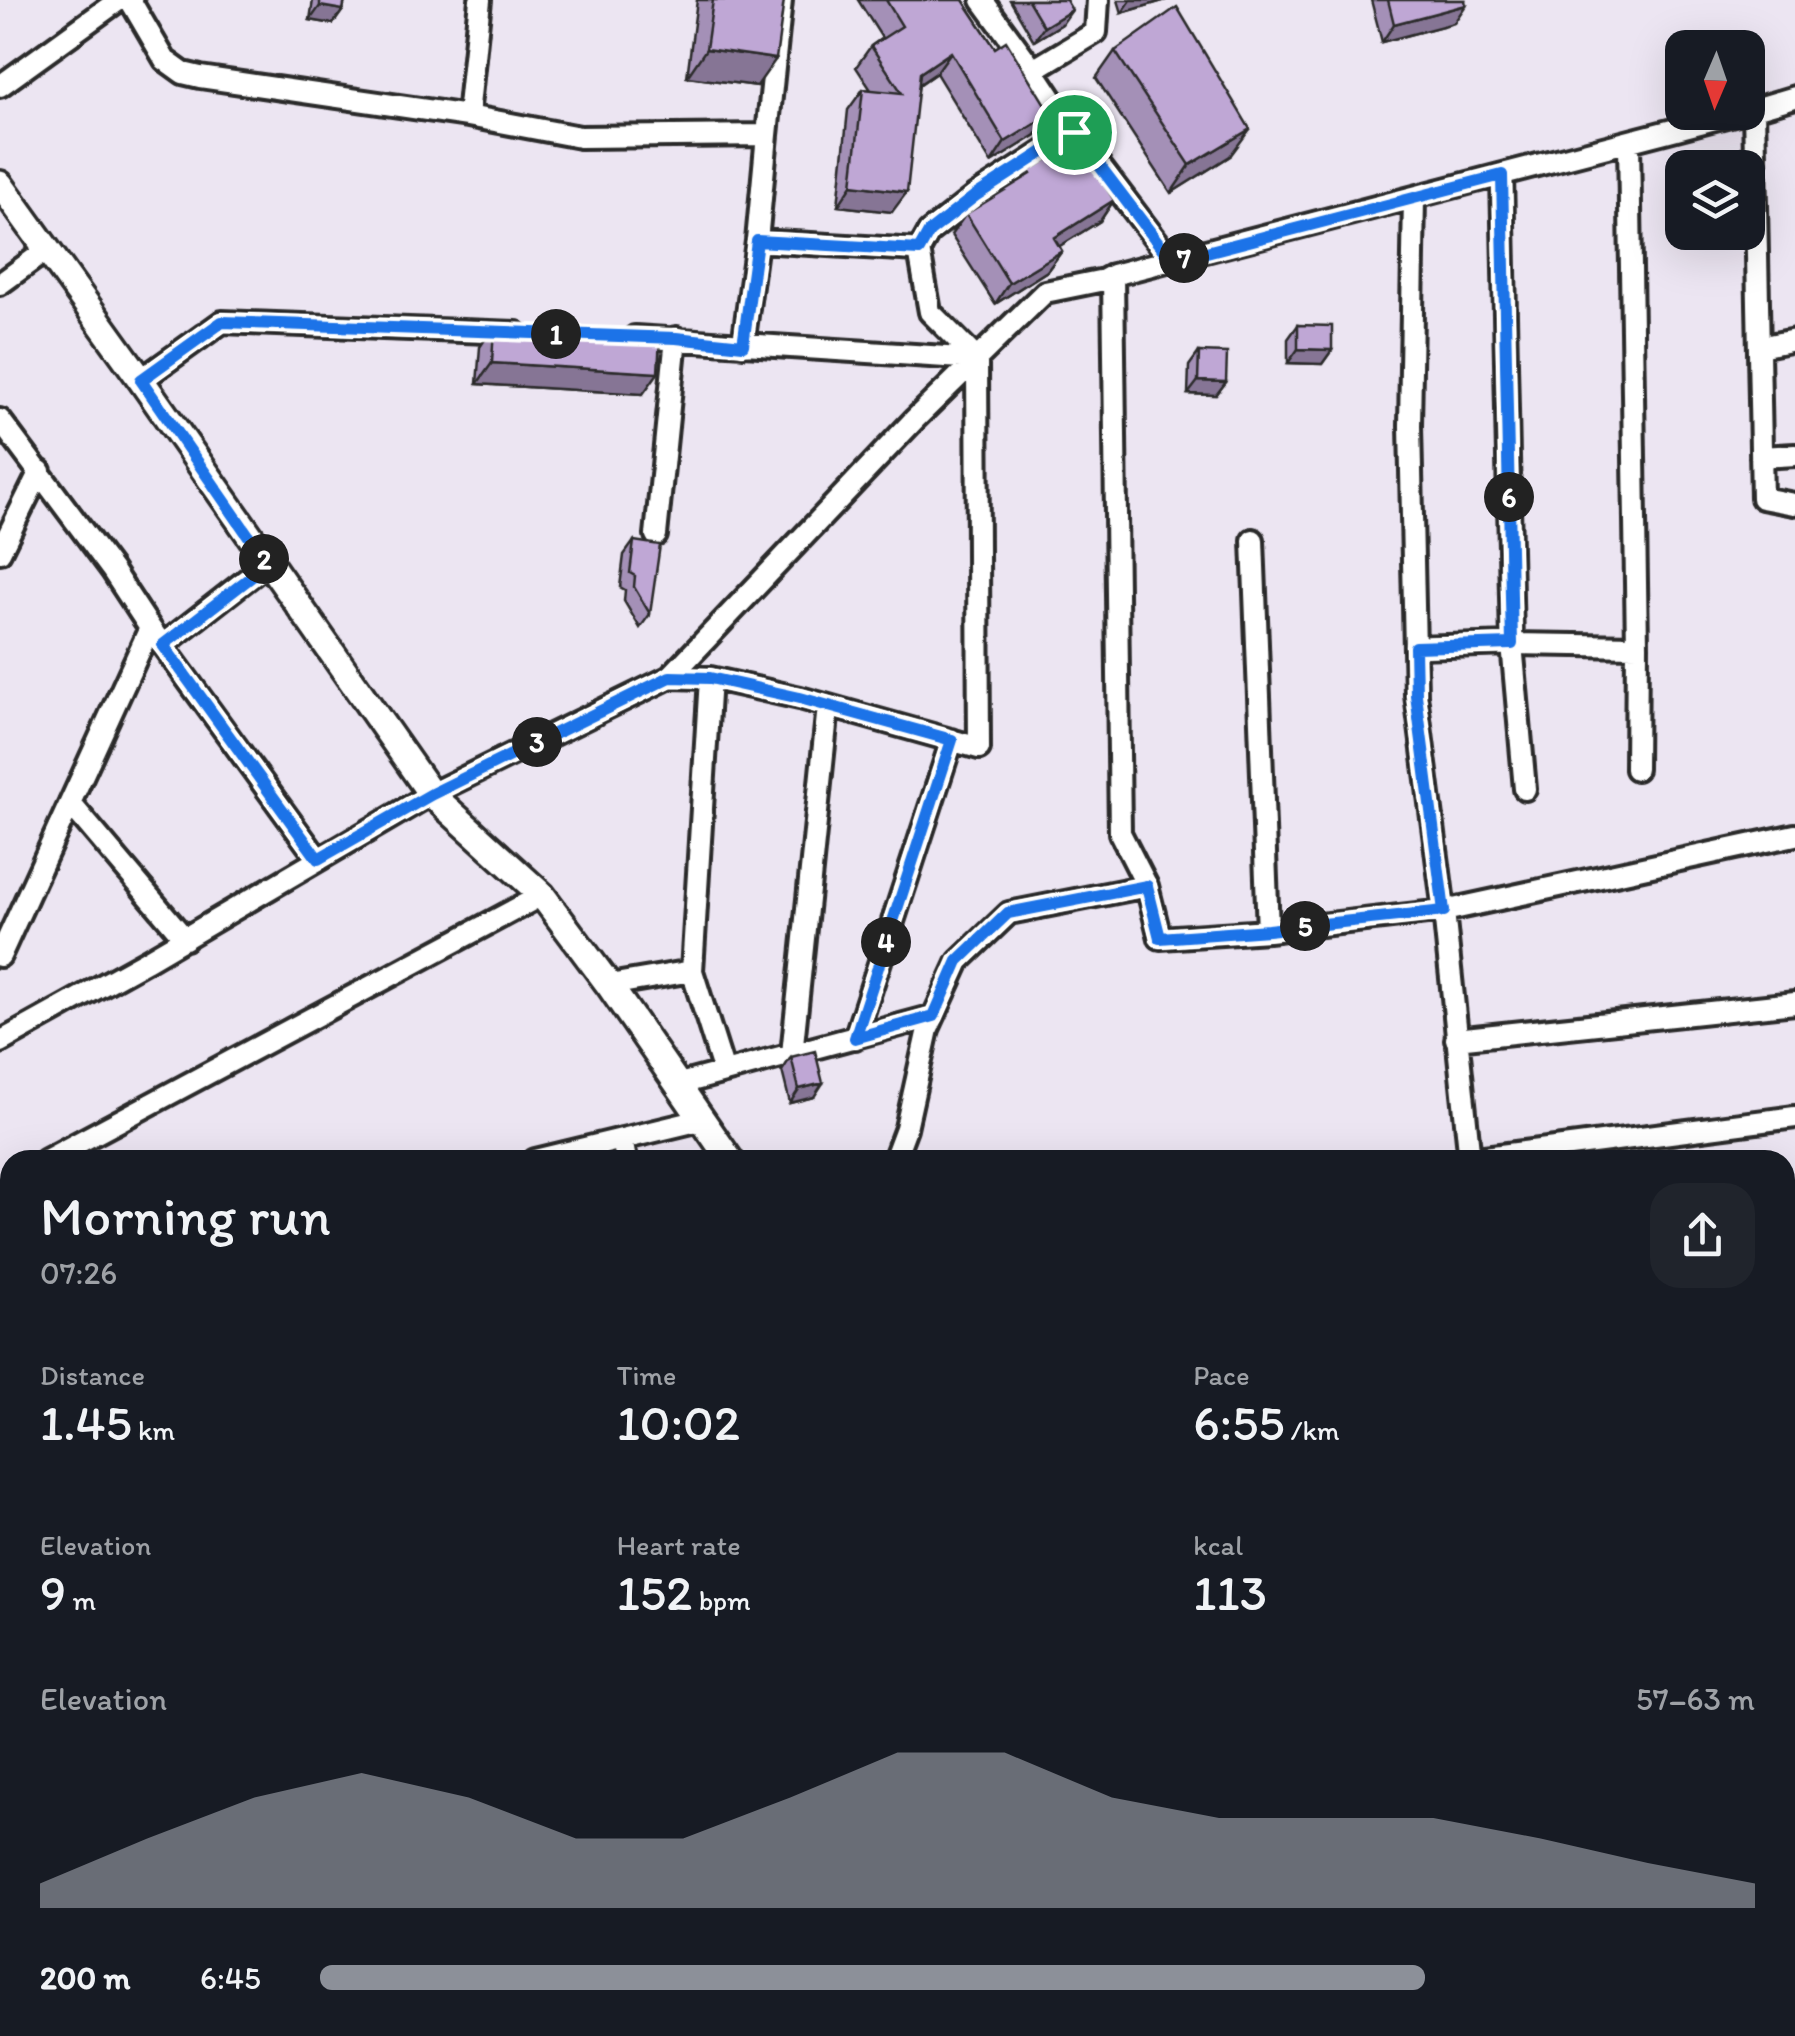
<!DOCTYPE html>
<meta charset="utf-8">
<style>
body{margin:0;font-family:Itim,sans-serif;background:#20242c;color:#f1f3f6;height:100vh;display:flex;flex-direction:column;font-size:38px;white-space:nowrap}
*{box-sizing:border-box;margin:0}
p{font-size:32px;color:#9ea1a6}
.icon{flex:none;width:55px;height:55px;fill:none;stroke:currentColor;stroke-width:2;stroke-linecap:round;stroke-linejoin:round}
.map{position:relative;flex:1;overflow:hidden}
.details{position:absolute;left:0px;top:1150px;width:1795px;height:888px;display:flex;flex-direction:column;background:#171b24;border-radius:30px 30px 0 0;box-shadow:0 10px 40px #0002}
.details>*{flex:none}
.needle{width:65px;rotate:182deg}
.fabs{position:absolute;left:1665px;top:30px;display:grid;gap:20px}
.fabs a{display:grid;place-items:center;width:100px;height:100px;border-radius:20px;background:#171b24;box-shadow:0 10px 40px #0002;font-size:50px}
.pin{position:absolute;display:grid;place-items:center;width:85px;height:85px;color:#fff;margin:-42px;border:5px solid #fff;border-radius:50%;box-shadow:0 2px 10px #0007}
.km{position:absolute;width:50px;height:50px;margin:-25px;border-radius:50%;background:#222;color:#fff;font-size:28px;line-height:50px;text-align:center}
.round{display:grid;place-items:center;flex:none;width:105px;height:105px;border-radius:30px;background:#20242c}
.summary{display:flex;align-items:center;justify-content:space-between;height:170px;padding:0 40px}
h1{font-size:55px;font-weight:600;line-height:75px}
.figures{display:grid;grid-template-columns:repeat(3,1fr);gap:15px;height:170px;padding:10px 40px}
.figures div{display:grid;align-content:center}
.figures b{font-size:50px;font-weight:600}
.figures small{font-size:28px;font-weight:400}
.figures p{font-size:28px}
.chart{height:280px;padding:20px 40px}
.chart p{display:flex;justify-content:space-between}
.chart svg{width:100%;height:180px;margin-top:10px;fill:#8c9099;opacity:.7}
ul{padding:0 40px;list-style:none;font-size:32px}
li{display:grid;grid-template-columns:160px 120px 1fr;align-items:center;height:75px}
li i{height:25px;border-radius:12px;background:#8c9099}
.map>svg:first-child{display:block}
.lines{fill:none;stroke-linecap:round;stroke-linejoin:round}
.minor-casing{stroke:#2b2b2b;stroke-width:28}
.tertiary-casing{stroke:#2b2b2b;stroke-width:32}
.minor{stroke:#fff;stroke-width:20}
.tertiary{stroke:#fff;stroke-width:25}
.wall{fill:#a490b7;stroke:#2b2b2b;stroke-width:2.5}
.shaded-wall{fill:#867595;stroke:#2b2b2b;stroke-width:2.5}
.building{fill:#bfa7d5;stroke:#2b2b2b;stroke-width:2.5}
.route-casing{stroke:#fff;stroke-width:20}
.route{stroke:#1a73e8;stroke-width:12}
</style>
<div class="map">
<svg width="1795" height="2036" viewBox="0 0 1795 2036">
<rect width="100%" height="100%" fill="#ece5f2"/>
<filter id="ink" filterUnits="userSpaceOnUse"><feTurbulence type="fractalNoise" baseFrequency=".01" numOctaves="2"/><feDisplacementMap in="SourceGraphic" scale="20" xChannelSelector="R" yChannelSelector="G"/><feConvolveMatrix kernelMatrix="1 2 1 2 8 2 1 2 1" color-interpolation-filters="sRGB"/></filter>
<g filter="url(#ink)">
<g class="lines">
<g class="minor-casing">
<path id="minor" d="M130 0 165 60 183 73 200 77 468 116 580 137 767 135 781 0
M982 0 1033 70 1074 132 1172 261
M1033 70 1096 32 1098 0
M0 86 119 0
M1754 109 1762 498 1794 504
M1748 111 1795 97
M468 116 480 0
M1629 142 1637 646 1636 769
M1502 175 1512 644 1525 789
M1414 198 1410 426 1416 695 1444 911 1470 1160
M919 250 929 232 975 196 1074 132
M1113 275 1120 833 1147 886 1160 938 1268 931
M0 284 48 249
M635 337 977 359
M743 345 757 241 767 135
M1759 347 1795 340
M141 380 222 322 516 333
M0 420 112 570 150 628 318 859
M1761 457 1795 455
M656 535 676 338
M1253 540 1268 931 1444 911 1795 835
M0 552 40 471
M163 645 268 563
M1415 647 1512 644 1637 646
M670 677 710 678 800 698 979 748 977 359 930 312 919 250 757 241
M710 678 692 971 724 1072
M70 803 185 939
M0 956 150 628
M609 985 692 971
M855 1038 952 740
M1456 1039 1795 1003
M0 1042 146 961 431 794 670 677 915 419 1045 292 1104 280 1113 275 1742 112
M792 1054 828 706
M676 1085 934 1016
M622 1139 626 1160
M1469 1159 1795 1117
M46 1160 542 895
M535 1160 701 1120
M894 1160 906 1128 928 1029 959 961 1009 913 1147 886
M0 1281 10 1279
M1785 1287 1795 1285
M1785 1405 1795 1390
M0 1538 10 1539
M1785 1556H1795
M0 1640 10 1642
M1785 1692H1795
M0 1740 10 1742
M1785 1844H1795
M1785 1985H1795
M782 2028 786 2036
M30 2036V2028
M241 2036 245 2028
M411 2036 416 2028
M931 2036 963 2028
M1536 2036 1538 2028"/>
</g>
<g class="tertiary-casing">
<path id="tertiary" d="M0 184 141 380 431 794 542 895 609 985 730 1160
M1204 2028 1207 2036"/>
</g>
<use href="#minor" class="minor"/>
<use href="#tertiary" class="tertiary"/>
</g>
<path class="wall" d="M313 0H345L343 10 333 24 310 20Z
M697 0H784L757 86 687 77Z
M858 0H963L995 48 1051 114 1036 135 991 163 936 73 919 85 892 212 838 206 848 110 863 89 871 90 856 67 871 46 882 38Z
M1010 0H1066L1062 24 1034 41Z
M1118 0H1166L1122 13Z
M1371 0H1465L1454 23 1382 42Z
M1115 51 1230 156 1171 193 1096 78Z
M1029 171 1114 200 1100 221 1059 246 1062 251 1047 271 995 304 951 235 966 214 1024 178Z
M1298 325 1332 350 1322 364 1288 363V339Z
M494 326 643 394 477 384 480 347Z
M1199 352 1226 382 1216 395 1188 394 1189 366Z
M634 541 650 614 640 628 624 601 625 590 620 587 624 555Z
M791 1057 814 1097 790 1103 782 1071Z"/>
<path class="shaded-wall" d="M1131 0H1166L1122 13Z
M1466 5 1454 23 1382 42 1394 24Z
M320 6 343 10 333 24 310 20Z
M1072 10 1062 24 1034 41 1044 27Z
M706 49 776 59 757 86 687 77Z
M951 52 936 73 906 93 920 73Z
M1051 114 1036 135 991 163 1005 142Z
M1250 129 1230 156 1171 193 1190 165Z
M852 185 907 192 892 212 838 206Z
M1114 200 1100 221 1039 259 1054 238Z
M1062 251 1047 271 995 304 1009 283Z
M1298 349 1332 350 1322 364 1288 363Z
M492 363 658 373 643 394 477 384Z
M1198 381 1226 382 1216 395 1188 394Z
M823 1083 814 1097 790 1103 799 1089Z"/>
<path class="building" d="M320 0H345L343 10 320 6Z
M713 0H784L776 59 706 49Z
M886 0H963L995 48 1006 41 1051 114 1005 142 951 52 920 73 907 192 852 185 863 89 902 93 871 46 902 26Z
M1028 0H1066L1072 10 1044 27Z
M1388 0H1465L1466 5 1394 24Z
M1177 7 1250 129 1190 165 1115 51Z
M1077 141 1114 200 1054 238 1062 251 1009 283 966 214 1031 174 1029 171Z
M1298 325 1332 326V350L1298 349Z
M494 326 660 337 658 373 492 363Z
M1199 352 1227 353 1226 382 1198 381Z
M634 541 660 545 650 614 634 587 635 576 630 573Z
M815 1051 823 1083 799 1089 791 1057Z"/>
</g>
<g class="lines" filter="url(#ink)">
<g class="route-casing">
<path id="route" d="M1074 132 1172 261 1502 175 1512 644 1415 647 1416 695 1444 911 1268 930 1160 938 1147 886 1008 913 958 961 934 1016 855 1038 952 740 800 698 710 678 670 677 432 794 318 859 163 645 268 564 141 380 222 322 676 338 743 345 757 241 919 250 929 232 975 196Z"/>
</g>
<use href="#route" class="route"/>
</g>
</svg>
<div class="fabs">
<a><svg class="needle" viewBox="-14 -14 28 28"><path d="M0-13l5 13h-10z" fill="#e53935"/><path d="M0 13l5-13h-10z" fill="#9ea1a6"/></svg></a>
<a><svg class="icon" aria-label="layers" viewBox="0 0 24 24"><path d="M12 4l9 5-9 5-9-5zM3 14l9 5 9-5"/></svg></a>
</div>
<div class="pin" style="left:1074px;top:132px;background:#1e9e55"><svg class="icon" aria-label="arrive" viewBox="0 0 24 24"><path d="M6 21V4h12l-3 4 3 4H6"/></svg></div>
<b class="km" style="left:556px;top:334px">1</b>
<b class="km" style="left:264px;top:559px">2</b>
<b class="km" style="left:537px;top:742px">3</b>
<b class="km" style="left:886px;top:942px">4</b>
<b class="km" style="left:1305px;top:926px">5</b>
<b class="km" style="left:1509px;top:497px">6</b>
<b class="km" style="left:1184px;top:258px">7</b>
<section class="details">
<div class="summary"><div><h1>Morning run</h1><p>07:26</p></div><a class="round"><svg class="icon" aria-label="share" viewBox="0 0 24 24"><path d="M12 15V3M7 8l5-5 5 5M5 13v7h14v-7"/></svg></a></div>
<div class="figures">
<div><p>Distance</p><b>1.45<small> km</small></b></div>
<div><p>Time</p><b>10:02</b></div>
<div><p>Pace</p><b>6:55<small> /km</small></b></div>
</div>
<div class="figures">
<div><p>Elevation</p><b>9<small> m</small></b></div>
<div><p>Heart rate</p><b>152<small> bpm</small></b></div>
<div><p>kcal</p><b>113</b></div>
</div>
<div class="chart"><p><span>Elevation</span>57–63 m</p>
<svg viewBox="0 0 160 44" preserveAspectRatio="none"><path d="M0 44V38L10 27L20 17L30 11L40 17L50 27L60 27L70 17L80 6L90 6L100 17L110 22L120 22L130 22L140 27L150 33L160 38V44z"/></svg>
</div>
<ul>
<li><b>200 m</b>6:45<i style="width:77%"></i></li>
</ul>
</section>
</div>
